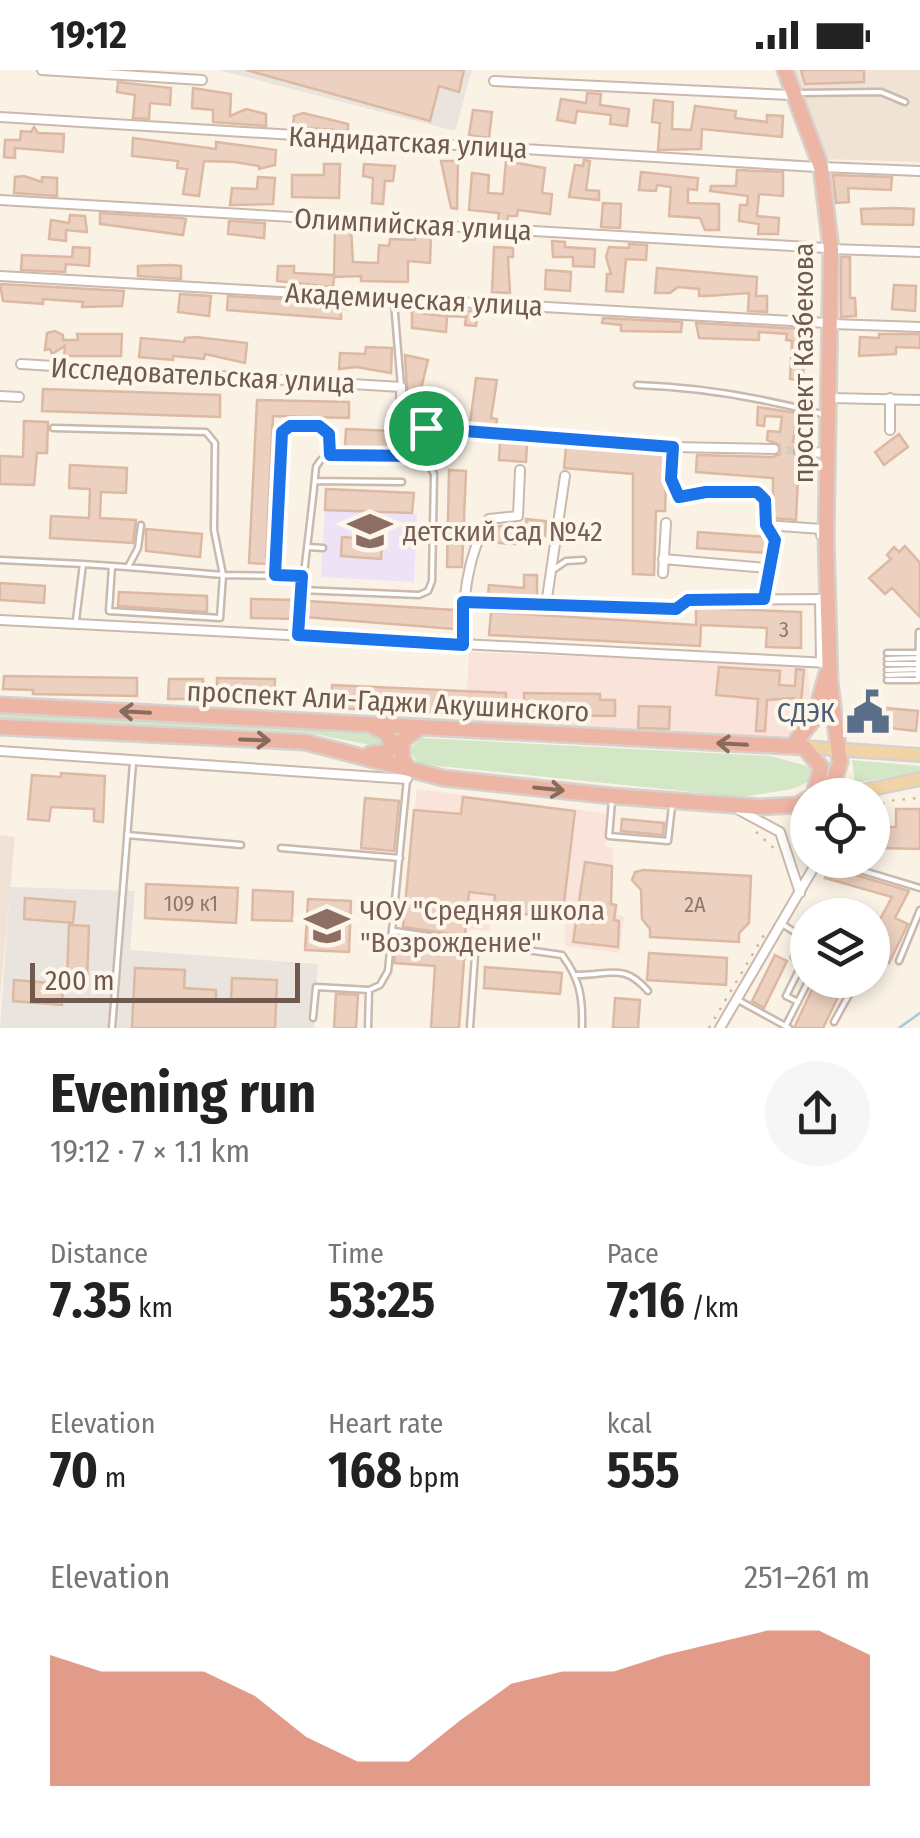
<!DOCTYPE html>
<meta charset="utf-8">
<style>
body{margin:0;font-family:"Fira Sans Condensed",sans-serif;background:#f6f6f6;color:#222;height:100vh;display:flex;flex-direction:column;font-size:38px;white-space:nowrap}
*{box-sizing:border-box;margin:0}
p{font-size:32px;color:#767676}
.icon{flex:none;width:55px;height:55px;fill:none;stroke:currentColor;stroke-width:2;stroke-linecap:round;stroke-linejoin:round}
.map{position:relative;height:958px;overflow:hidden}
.drawer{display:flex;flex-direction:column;background:#fff;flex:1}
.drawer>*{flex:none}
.controls{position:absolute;left:790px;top:708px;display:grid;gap:20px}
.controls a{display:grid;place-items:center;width:100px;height:100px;border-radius:50%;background:#fff;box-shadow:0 5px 15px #0003;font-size:50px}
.scale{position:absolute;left:30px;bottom:25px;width:270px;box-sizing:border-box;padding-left:10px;border:5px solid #70594d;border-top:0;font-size:28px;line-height:35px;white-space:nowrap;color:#70594d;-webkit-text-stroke:8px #fdf6eb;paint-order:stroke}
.pin{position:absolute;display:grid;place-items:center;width:85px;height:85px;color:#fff;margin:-42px;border:5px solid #fff;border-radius:50%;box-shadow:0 2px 10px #0007}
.round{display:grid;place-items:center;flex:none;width:105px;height:105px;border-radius:52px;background:#f6f6f6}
.overview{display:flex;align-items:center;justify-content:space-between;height:170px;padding:0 50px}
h1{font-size:55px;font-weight:700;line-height:75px}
.figures{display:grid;grid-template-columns:repeat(3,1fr);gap:15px;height:170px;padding:10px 50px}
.figures div{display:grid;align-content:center}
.figures b{font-size:50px;font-weight:700}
.figures small{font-size:28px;font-weight:400}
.figures p{font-size:28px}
.chart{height:280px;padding:20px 50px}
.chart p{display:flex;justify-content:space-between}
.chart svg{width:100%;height:180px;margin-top:10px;fill:#d77257;opacity:.7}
.status{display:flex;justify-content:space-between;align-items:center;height:70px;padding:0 50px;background:#fff;direction:ltr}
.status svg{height:28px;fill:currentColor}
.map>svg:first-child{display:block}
.residential{fill:#f0e3d5}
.commercial{fill:#f9e3da}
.industrial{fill:#eae4df}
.education{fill:#eee2f6}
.green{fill:#d3e6c5}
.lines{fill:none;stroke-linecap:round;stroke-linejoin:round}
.stream{stroke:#a3cbd2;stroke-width:2.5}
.building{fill:#ecd1c0;stroke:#ddb8a2;stroke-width:2.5}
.street-tunnel{stroke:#d8ccbf;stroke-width:8;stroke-dasharray:8 4;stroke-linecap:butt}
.lane-casing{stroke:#cab9ad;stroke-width:9}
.street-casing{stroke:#cab9ad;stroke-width:12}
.primary-casing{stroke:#d7d1cd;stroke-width:16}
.highway-casing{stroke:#d7d1cd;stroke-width:19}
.path{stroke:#d1b4a3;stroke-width:2.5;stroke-dasharray:2.5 8;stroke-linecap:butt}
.lane{stroke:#fff;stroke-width:4}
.street{stroke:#fff;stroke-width:8}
.primary{stroke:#f1d4a5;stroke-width:11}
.highway{stroke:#edb5a3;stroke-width:14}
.oneway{stroke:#896b5e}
.route-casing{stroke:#fff;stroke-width:20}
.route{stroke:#1a73e8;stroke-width:12}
.labels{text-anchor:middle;stroke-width:8;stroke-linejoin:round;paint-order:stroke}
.number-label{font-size:22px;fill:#8f776a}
.street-label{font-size:28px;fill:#70594d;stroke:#fdf6eb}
.education-label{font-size:28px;fill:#785e54;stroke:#fdf6eb;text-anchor:start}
.service-label{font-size:28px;fill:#4e5e75;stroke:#fdf6eb;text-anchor:end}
</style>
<div class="status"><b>19:12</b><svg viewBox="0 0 49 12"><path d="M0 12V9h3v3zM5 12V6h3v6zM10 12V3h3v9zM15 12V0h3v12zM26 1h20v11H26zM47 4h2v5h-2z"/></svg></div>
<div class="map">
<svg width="920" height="958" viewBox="0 0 920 958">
<rect width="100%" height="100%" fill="#faf2e5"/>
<path class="residential" d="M791 0H920V92L822 89Z
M0 765 15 767 0 929Z"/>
<path class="commercial" d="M469 582 807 596 810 622 807 647 800 659 785 666 465 656Z
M417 719 608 744 605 776 613 779 612 834 618 835 617 845 624 847 620 883 565 876V852L493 840 489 861 403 854Z"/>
<path class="industrial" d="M218 0H472L455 61Z
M10 817 135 821 130 880 318 894 314 958H0Z"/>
<path class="education" d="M325 440 417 444 414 512 321 507Z"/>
<path class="green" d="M0 642 373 661 381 663 384 673 375 676 304 662 0 648Z
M421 668 771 686 810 697V711L792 719 742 727 419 694 409 680Z
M852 690 920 696V702L855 713Z"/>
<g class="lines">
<path class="stream" d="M899 958 920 943"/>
</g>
<path class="building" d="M246 0H464L459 22 439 16 430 51Z
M801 0H864V12L805 14Z
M118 12 171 18 170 35 150 33 149 49 133 48 135 25 117 22Z
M193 18 231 24 230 46 246 39 266 44V56L213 52V40L192 38Z
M587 23 601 24 600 35 629 39 627 56 610 54 611 45 577 41 575 53 557 50 561 29 586 33Z
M654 30 673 32 672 59 691 60 695 36 736 41 735 48 767 52V45L783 46 782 67 702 59 701 79 658 80 660 53 652 52Z
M473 40 492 42 489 68 469 65Z
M303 43 348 54V61L293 57 294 46Z
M34 57 38 63 64 64 63 82 15 78V88L4 87 5 70H20L21 61 31 62Z
M133 68 216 79V72L276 80 275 95 259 99V96L234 92 204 91 199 126 183 124 187 99 177 98 178 91 132 86Z
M584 90 590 91 586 120 599 121V130L569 127 575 95 583 96Z
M441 91H458L457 139 451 138Z
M506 91 545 98 542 123 552 124 550 144 518 140 517 146H508L507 152 498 151 499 143 469 140 472 103 489 105 488 123 503 124Z
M324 94H340L339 128 292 127V105H324Z
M364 94 395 96 393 111H385L383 134 372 133 373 108 363 106Z
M737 100 783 102V126L759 124 757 146 779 148 778 164H758L759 154 739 151 740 135H747L748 126 710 121 711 116H736Z
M641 102 698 108 697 120 688 119V133L719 134V160H705L700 148 669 146 671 117 657 115 656 121 639 120Z
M833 105 892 107 891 120 848 118 849 132 836 133Z
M24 106 42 112V107L57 108V126L14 123 15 107Z
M258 107 275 108 273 134 230 135 232 118 257 119Z
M603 133 621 134 620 158 601 157Z
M893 138 914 139 913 155 862 154 861 139Z
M100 143 181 148 186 149 183 165 100 154Z
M70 145 85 146 87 162 66 160V171L49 169 51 150 69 153Z
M229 151 265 153 264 168 228 164Z
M335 158H351L353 192 378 193 379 175 389 176 390 169 415 170V163L431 165 430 193 408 191V212L361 211V206L334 207 333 217 277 211 278 196H294V203L334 205Z
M552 171 565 172V177L595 179 594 197 573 196V187H553Z
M629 174 647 175 646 190 626 189 623 222 606 221 607 204H611L606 187 609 177 629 178Z
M73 177 90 178 89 196 66 194 65 202 21 200 22 185 72 187Z
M494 177 513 178V187H508L510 223 492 222Z
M841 187H850V228H855L856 246 841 247Z
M170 195 181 196V209L138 206V196Z
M657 198 757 207 756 226H767V242L748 241 749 223 707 226H699V219L678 217 670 223H655Z
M546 200 571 202 570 221 545 219Z
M0 214 124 221 122 236 82 237 83 232 43 229V234L3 231Z
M894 215 916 216 915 241 892 239Z
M180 224 211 226 209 246 178 242Z
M228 226 347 233V239L341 238V249L227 240Z
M404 236 419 237V243L444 246V239H454V244L473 240 478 243 476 256 465 255 466 247 447 246 446 262 412 258V242L404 241Z
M603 248 682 252 681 262 621 261V255L602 253Z
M696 253 805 259 803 311 790 309 792 271 786 270 787 264 759 262V270L699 268Z
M55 261 63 265V270H78L77 264H122L121 286H64L65 276 52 284 50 279 45 280 47 263Z
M879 264H920V278L896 277V284L859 286 860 267 879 268Z
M196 267 247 273 245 293 205 284 204 289 173 286V290L139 287 141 268 184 272 185 268Z
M366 277 392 278 391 303 356 297 339 299 340 283 365 284Z
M405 285 428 290 421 319 429 320 427 344 413 343 408 338Z
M476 308 497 310 491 348 497 349 496 357 470 354Z
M43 319 220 325V347L42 341Z
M257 330 349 332V348L273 346 266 487H270V494L249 493Z
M758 337 797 343 793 372 799 374 792 381 799 388 796 450 773 448V408L696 402 697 385 773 387 780 384V375L767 370 768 361 780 362 782 347 765 346 764 356 757 355Z
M24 351 48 352 47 383H37L34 415 0 414V386L23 387Z
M346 359 393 361 392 377 345 376Z
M899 364 908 377 884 395 875 382Z
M500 372 527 374 526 392 499 390Z
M566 377 667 384 665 441H656L654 505 633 504V404L564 398Z
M70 395 127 398 126 423 101 422 100 448 136 450 133 473 50 468 51 446 89 448 90 419 69 418Z
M449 400 466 401 462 497H447Z
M326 419 414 423 412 443 325 440Z
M526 449 546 451 545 466 516 463 515 474 499 473 488 466 494 456H526Z
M146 459 202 464 200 487 146 481Z
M698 462 767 467 766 483 697 478Z
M342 467 382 470 381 489 341 486Z
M905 476 920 493V547L892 518 885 524 869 508 891 489 887 485 894 477 899 482Z
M524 505H537V527L488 525 489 515 524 518Z
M0 513 45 516 44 533 0 530Z
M119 522 207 526V542L118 536Z
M251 529 296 530 294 549 251 548Z
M307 531 455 540 454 559 305 547Z
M696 538 801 542V578L766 577 767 558 701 555 700 576 489 565 491 542 696 555Z
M719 597 780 601 779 615 795 616 796 599 804 600 800 643 793 642 794 628 767 630 765 661H756L758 629 716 625Z
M4 606 137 608V626L33 624V620L3 619Z
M217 608 275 609 274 625 217 624Z
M169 609H203V629H168Z
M332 615 506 623V633L448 630 447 643 331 638Z
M524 623 600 624V630H615V646L541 645V640H524Z
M639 636 670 637 669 659 638 658Z
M864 636 918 641 916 661 863 655Z
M61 703 105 706 103 752 94 751V739L51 737 49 751 28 749 32 705 61 707Z
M463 727 575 741 562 849 493 840 495 825 469 822 465 866 403 857 414 740 461 744Z
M365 728 399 731 394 781 361 778Z
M896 739H920V779L882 778V757H896Z
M622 749 664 753 663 765 621 761Z
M585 792 612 796 611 834 616 835 614 850 619 851 618 877 573 872Z
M830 797 909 821 895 848 908 854 889 893 872 878V864L892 827 825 808Z
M643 800 751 806 749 853 739 863V872L650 867V859L642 849 641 820 632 810 635 802Z
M146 814 238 818 236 853 145 848Z
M253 820 293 822 292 851 252 850Z
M25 828 75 832 73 853 24 849Z
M308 829 351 831 349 882 305 880Z
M69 855 89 856 87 911 67 910Z
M397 867 465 877 459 958H431L435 896 394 893Z
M649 883 727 888 726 915 647 910Z
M775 885 787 891 764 938 752 931Z
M485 897 562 903 560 924 484 918Z
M135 898 185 900 184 918 216 920V931L231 932 232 908 277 910 275 958H132Z
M14 910 63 914 62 935 13 931Z
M815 913 839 925 823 958H794Z
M336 924 358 925 356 958H334Z
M615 928 640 930 638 958H613Z"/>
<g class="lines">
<path class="street-tunnel" d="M774 379 799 381"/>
<g class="lane-casing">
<path id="lane" d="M799 23 881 22 905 32
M394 232 401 317
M637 315C702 317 763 328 826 345
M53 358 206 362 215 373 214 460 223 505 302 506
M673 380 671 409 679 427 706 421
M417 386 425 359
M315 411 402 412
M767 456 775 470 768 498
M309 477 323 478
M0 490 83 494 76 550
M83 494 127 497 223 505 220 548 109 541 112 496
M128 497 138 478 141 455
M553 500 566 491 583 490
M275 505 281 363C295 352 315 353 329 364L330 384
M298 565C302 509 311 453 316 397 320 391 320 389 328 386 342 381 403 382 417 387 426 390 430 397 434 404L432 511 428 521 419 525 301 520
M887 583H918
M887 589 918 588
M887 594H918
M887 600 918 599
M887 605 918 604
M887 610H918L919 562
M612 731 609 766 668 771 672 736
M127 765 241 775
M281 778 400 788
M827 790 920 818
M782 854 801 866 794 887 801 896 786 926 798 932
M394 861 562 885C580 909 583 928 582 958
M899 891 920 840
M577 905C610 905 624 893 648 921
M834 910 851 921 834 952
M851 921 864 910
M738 930 789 958
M313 948 316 917 369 920
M786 955 809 910
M470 957 476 871
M112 958 133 693
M368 958 369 920 380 915 388 901 407 709"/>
</g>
<g class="street-casing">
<path id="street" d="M42 0 202 10
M494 11 791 25
M0 47 817 97
M821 97 920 101
M0 130 826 178
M831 179 920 182
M0 206 827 253
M832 254 920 257
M21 294 401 317V341L414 355 425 359 673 377 774 379
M0 326 19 327
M830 328 920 330
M890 360V328
M799 381 825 383
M706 421 757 422 765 430 766 455 821 459V465
M663 489 768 498 764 529
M663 503 666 453
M463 532 676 539 687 530 820 529 821 593
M546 535 565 406
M0 550 829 593
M463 575C463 531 466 486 489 449L518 446 520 400
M0 681 407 709V698
M739 740 780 762 800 823
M720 958 818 790"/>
</g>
<g class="primary-casing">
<path id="primary" d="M804 677 920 685
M843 725 920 709"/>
</g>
<g class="highway-casing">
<path id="highway" d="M785 0 821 97 831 179 826 468 830 612 840 692 834 710 814 725
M0 635 804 677 821 697 814 725
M0 657 305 672 443 708 612 726 759 737 798 735 808 729
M792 676 814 649 827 603
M370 684 388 682 391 673 387 663 374 657
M407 698 402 687V671L418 659"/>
</g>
<path class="path" d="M872 737 895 730 920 728
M756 762 777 781
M709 958 764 865"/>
<use href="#lane" class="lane"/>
<use href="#street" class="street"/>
<use href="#primary" class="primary"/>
<use href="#highway" class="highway"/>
</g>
<defs><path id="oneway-shaft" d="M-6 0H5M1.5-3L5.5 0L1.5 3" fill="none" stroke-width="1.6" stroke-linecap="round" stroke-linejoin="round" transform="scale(2.5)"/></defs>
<g class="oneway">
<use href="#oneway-shaft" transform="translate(135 642) rotate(-177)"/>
<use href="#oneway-shaft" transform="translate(255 670) rotate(2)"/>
<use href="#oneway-shaft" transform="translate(732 674) rotate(-177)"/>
<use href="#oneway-shaft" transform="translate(549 719) rotate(6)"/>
</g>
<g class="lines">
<g class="route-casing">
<path id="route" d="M290 356H319L329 364 330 385 417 386 426 358 673 377 671 409 679 427 706 422H757L765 430 766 455 775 470 764 529 688 530 676 539 463 532V575L298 565 302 506 275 505 282 362Z"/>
</g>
<use href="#route" class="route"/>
</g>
<defs>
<g id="school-bare" transform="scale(3.45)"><path d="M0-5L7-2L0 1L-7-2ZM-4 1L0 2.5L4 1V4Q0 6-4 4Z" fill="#8d6e63" stroke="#fdf6eb" stroke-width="2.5" paint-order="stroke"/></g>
<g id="civic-bare" transform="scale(3.45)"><path d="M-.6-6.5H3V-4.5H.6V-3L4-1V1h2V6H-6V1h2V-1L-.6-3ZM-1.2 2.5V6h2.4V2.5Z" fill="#5c6f8a" stroke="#fdf6eb" stroke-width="2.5" paint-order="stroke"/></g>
</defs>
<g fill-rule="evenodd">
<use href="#school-bare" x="370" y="461"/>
<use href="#civic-bare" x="868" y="642"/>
<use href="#school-bare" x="327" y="856"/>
</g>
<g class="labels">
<g class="number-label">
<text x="784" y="567">3</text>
<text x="191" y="841">109 к1</text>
<text x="695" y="842">2А</text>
</g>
<g class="street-label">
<text transform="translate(408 72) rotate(3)" y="10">Кандидатская улица</text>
<text transform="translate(413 154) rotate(3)" y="10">Олимпийская улица</text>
<text transform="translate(414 229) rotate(3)" y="10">Академическая улица</text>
<text transform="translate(803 293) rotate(-90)" y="10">проспект Казбекова</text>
<text transform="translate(203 305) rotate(3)" y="10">Исследовательская улица</text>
<text transform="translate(388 631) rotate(3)" y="10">проспект Али-Гаджи Акушинского</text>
</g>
<g class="education-label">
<text x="403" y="471">детский сад №42</text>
<text x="360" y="850">ЧОУ "Средняя школа<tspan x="360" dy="32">"Возрождение"</tspan></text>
</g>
<g class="service-label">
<text x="835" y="652">СДЭК</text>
</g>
</g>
</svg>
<div class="controls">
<a><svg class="icon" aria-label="locate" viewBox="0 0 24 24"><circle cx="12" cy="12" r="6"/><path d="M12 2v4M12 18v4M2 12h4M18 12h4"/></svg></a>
<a><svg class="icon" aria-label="layers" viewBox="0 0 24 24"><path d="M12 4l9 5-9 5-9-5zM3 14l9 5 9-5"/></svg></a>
</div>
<div class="scale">200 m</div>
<div class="pin" style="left:426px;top:358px;background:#1e9e55"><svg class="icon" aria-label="arrive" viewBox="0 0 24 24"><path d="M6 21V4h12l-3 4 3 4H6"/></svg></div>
</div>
<section class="drawer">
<div class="overview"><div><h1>Evening run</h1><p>19:12 · 7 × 1.1 km</p></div><a class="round"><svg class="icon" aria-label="share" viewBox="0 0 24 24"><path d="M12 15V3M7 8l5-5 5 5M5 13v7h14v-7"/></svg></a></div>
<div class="figures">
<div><p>Distance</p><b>7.35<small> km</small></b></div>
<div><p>Time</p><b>53:25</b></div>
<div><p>Pace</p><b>7:16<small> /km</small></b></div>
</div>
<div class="figures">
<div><p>Elevation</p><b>70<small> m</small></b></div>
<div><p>Heart rate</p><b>168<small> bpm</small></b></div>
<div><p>kcal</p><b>555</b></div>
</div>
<div class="chart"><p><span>Elevation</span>251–261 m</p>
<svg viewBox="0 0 160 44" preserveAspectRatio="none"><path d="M0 44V12L10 16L20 16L30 16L40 22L50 32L60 38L70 38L80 28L90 19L100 16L110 16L120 12L130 9L140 6L150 6L160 12V44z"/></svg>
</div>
</section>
